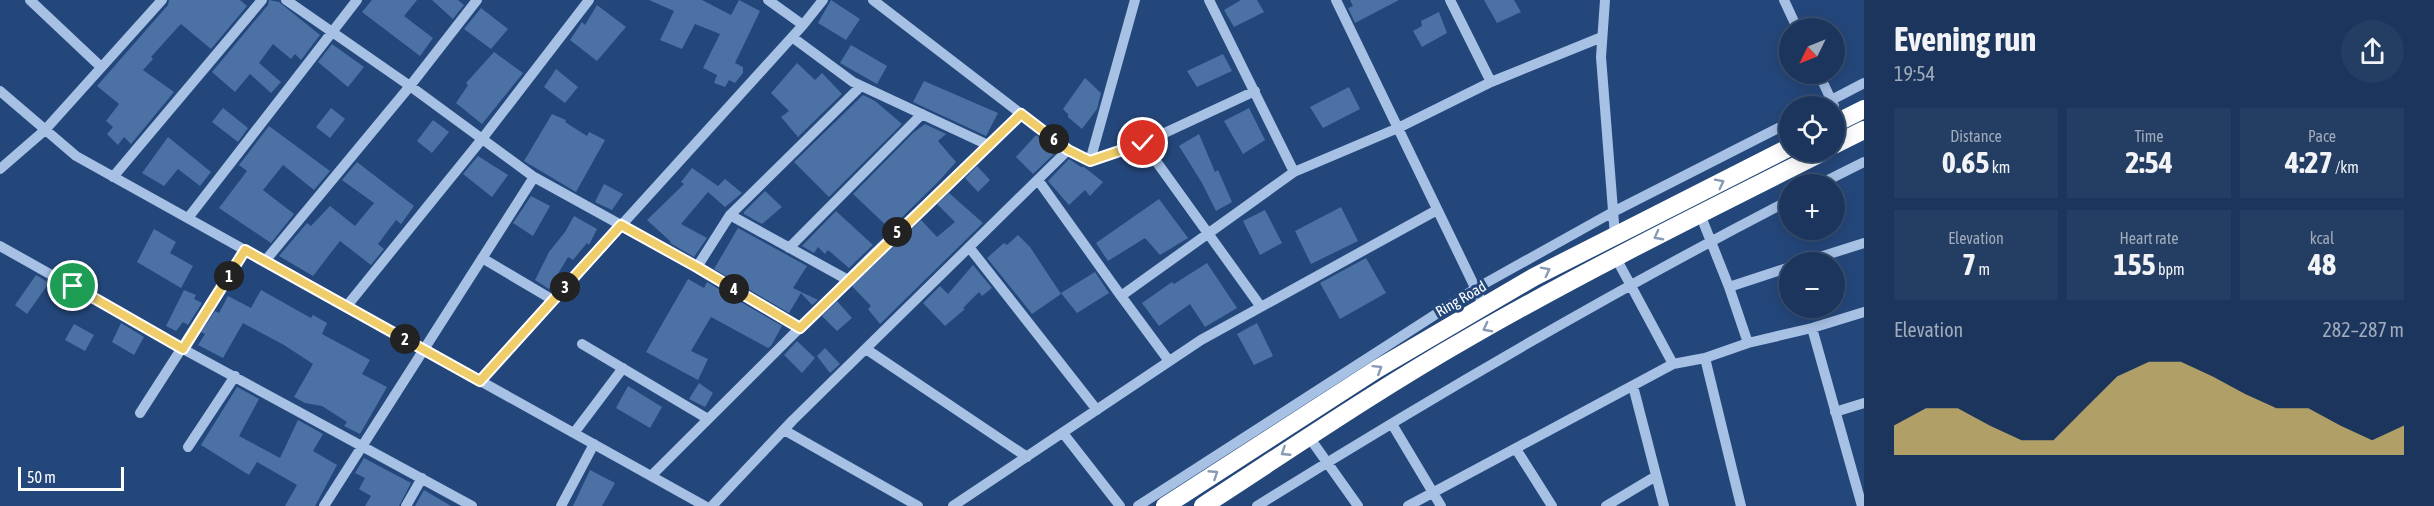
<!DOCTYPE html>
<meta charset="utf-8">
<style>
body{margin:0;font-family:"Asap Condensed",sans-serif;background:#243d62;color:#f1f3f6;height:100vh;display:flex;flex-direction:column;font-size:22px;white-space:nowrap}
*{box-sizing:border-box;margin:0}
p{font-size:20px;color:#a0abbb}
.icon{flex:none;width:33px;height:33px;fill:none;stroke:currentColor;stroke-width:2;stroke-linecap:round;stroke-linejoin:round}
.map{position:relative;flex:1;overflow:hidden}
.panel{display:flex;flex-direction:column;background:#1b355c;width:570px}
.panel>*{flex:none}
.needle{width:39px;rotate:227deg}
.fabs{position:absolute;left:1779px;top:18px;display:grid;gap:12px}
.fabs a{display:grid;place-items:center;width:66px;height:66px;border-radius:50%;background:#1b355c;box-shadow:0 3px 15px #0003,0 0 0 2px #395072;font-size:30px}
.scale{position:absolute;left:18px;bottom:15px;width:106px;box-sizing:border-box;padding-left:6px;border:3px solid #fff;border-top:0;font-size:16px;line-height:21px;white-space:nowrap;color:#fff;-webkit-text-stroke:4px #24477b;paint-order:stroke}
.pin{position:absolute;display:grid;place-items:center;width:51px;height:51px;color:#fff;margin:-26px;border:3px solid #fff;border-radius:50%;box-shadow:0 2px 6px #0007}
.km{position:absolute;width:30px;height:30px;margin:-15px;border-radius:50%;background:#222;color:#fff;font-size:16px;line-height:30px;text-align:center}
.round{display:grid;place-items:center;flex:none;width:63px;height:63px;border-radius:32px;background:#243d62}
.overview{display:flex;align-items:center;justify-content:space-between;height:102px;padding:0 30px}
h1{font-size:33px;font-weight:700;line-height:45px}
.stats{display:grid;grid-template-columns:repeat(3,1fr);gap:9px;height:102px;padding:6px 30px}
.stats div{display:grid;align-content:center;border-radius:0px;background:#243d62;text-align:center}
.stats b{font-size:30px;font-weight:700}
.stats small{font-size:16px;font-weight:400}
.stats p{font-size:16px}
.chart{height:168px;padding:12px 30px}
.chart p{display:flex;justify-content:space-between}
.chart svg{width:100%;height:108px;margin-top:6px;fill:#efcd6b;opacity:.7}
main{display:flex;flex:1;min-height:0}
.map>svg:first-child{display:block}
.building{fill:#4c71a4}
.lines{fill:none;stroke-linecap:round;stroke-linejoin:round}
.minor{stroke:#a7c1e5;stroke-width:10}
.highway{stroke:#fff;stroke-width:18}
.oneway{stroke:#879ab6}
.route-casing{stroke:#fff;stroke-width:12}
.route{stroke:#efcd6b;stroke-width:8}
.labels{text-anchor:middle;stroke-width:6;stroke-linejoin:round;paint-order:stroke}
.street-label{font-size:15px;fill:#fff;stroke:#24477b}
</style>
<main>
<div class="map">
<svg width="1864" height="506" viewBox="0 0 1864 506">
<rect width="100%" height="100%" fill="#24477b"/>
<path class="building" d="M169 0H240L247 6 211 49 181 24 178 27 151 57 153 59 143 70 174 92 131 144 124 137 118 145 107 134 113 127 106 121 119 104 97 86 168 5Z
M269 0 279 2 320 35 301 60 295 54 291 59 273 44 259 63 281 82 271 93 250 74 235 92 212 72 268 5Z
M372 0H417L404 16 433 38 420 56 362 12Z
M432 0H458L464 5 453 19Z
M649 0H702L731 15 739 0 760 11 735 63 743 67V73L735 83 729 80 725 87 714 83 717 75 703 68 720 34 695 24 682 49 660 40 674 11Z
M831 0 860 19 846 40 818 23Z
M1241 0H1257L1264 12 1234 27 1224 10Z
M1350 0H1399L1355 23 1348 8 1353 6Z
M1484 0H1514L1521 12 1497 23Z
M597 5 626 27 597 61 570 40 582 22 585 25Z
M481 8 508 29 491 49 464 29Z
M1439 12 1447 33 1422 47 1413 31 1422 26 1421 21Z
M332 44 364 67 348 87 318 62Z
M851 45 887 66 877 84 840 63Z
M494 52 523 73 482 124 456 103 468 85 466 83Z
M1223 54 1232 71 1197 87 1187 71Z
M797 63 815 80 822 73 842 94 798 137 781 117 789 111 771 93Z
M556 69 578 87 565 103 544 87Z
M1085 78 1101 93 1097 109 1082 129 1068 117V114L1063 109Z
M924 81 998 113 986 136 913 102Z
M1349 87 1360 109 1323 128 1310 107Z
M863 95 875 101 902 124 829 197 794 162Z
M223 108 248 128 238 142 212 122Z
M331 108 345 119 330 138 316 127Z
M1249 108 1265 140 1243 154 1224 121Z
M552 114 566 120 565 122 587 136 589 132 605 140 576 192 524 161Z
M433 120 449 132 432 153 417 141Z
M925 124 946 134 938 141 956 162 938 182 890 229 853 194 913 133Z
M269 126 330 171 314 190 283 165 263 190 294 214 271 243 219 208 247 171 239 165Z
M1199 134 1215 172 1218 170 1232 202 1216 211 1202 183 1179 146Z
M1036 135 1057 151 1033 174 1016 157Z
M168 137 211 172 200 186 178 169 164 186 142 173Z
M478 156 508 175 492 197 463 174Z
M1069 159 1081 167H1084L1103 182 1090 196 1085 190 1069 205 1048 181Z
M357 162 414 206 401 224 396 220 378 244 384 249 371 265 340 241 313 276 279 256 307 223 311 226 330 206 355 226 374 203 342 180Z
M977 166 990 180 978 192 965 178Z
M692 168 718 186 725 179 742 193 725 207 708 192 681 224 707 238 694 257 670 243 671 242 647 220 684 184 681 182Z
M604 184 623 194 612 210 595 202Z
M765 191 782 207 762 224 744 214V212Z
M949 193 983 223 880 324 868 309 871 306 852 286 921 220 937 237 955 222 937 204Z
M531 196 550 206 533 236 513 223Z
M1159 199 1188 238 1160 255 1145 238 1108 261 1096 243Z
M1341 207 1358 241 1311 264 1295 231Z
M1265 210 1282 243 1260 255 1243 221Z
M836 211 873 245 849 268 828 250 825 254 818 247 814 253 802 246Z
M574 216 597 229 589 245 587 243 573 260 568 257 549 289 535 280 549 252 565 232Z
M738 228 807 266 793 288 818 300 812 305 801 293 789 313 714 269Z
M154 229 176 242 170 253 193 266 181 288 137 262Z
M1018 235 1030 247 1061 294 1032 314 987 258 1004 243 1007 245Z
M1366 258 1386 293 1340 319 1320 283Z
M1207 263 1237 308 1205 327 1190 304 1159 326 1142 303 1172 282 1174 284Z
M973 265 992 288 982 296 979 292 963 308 965 309 945 326 923 303 940 286 948 294Z
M1095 272 1109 293 1077 313 1061 293Z
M36 275 49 283 27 314 15 305Z
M688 279 704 288 707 282 782 326 771 346 768 348 711 317 691 351 708 359 698 380 646 352Z
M184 290 196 295 194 299 202 303 188 325 183 322 176 331 166 326Z
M261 290 311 318 313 315 327 323 322 334 370 360 362 374 387 387 360 434 344 426 347 422 322 406 305 403 294 397 313 364 284 345 243 323 223 358 198 345 205 334 201 332 215 311 219 313 228 296 251 308Z
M837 301 852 318 837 331 822 316Z
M121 323 144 337 134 355 112 342Z
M1257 323 1273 356 1254 365 1237 334Z
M74 324 94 335 85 351 65 340Z
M797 341 815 358 802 373 784 355Z
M825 348 840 364 830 373 817 356Z
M699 383 713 393 705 407 689 399Z
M628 386 662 407 650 428 616 408Z
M237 387 259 399 239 436 280 458 298 420 323 434 313 451 337 465 315 506H285L297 485 257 462 249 475 201 445Z
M364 458 411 483 399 506H365L371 496 359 489 365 478 355 473Z
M590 470 615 483 602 506H573Z
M424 490 451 506H415Z"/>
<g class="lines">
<path class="minor" d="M30 0 101 67
M286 0 410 86 534 177 324 506
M873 0 1068 150 1090 161 1135 0
M1209 0 1294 172
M1336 0 1484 306
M1450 0 1491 82
M1605 0 1601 57 1615 236
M1784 0 1797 28
M803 25 823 0
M792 37 853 82 988 145
M1819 74 1834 106
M0 91 76 156 705 506
M1820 106 1864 83
M1143 143 1255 91
M1090 161 1143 143 1261 307
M0 169 45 130 162 0
M113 177 262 0
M534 177 697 267 800 328
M1038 180 1121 296 1294 172 1398 128 1491 82 1602 37
M1820 184 1864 162
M1700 214 1729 287 1790 267
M188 218 357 0
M0 246 183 349 472 506
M969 247 1097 410
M789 248 922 114
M482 258 553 300
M1616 258 1673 364
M265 261 410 86 477 0
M1804 262 1864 243
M697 267 730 215
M848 280 730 215 861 86
M1729 287 1748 343
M1121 296 1169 361
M346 307 482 139 589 0
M1812 328 1862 506
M582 344 708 419
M866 349 1027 457
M1705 358 1741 506
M480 381 803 25 768 0
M1633 386 1664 506
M1835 412 1864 403
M140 413 245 250
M1392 424 1441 506
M784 430 918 506
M574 433 623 368
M1063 433 1120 506
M1309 437 1358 506
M188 447 235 376
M1516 449 1552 506
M651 476 877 251 1021 114
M406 506 422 478
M561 506 594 444
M712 506 793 420 1068 150
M953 506 1201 340 1437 210
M1138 506 1475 289 1613 212 1790 122
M1257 506C1430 398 1608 294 1790 200
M1408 506 1673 364 1705 358 1748 343 1812 328 1864 312
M1606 506 1656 476"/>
<path class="highway" d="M1834 124 1864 109
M1834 145 1864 130
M1165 506 1377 369 1534 277 1790 147
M1203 506C1291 449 1377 390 1468 338 1584 271 1704 212 1823 152"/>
</g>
<defs><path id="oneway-chevron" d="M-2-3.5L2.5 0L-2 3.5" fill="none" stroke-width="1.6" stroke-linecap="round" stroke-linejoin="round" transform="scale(1.5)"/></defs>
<g class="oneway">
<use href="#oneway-chevron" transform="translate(1720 183) rotate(-27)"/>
<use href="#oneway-chevron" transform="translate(1658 236) rotate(152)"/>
<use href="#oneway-chevron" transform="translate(1546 271) rotate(-27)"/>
<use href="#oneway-chevron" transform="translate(1487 328) rotate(152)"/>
<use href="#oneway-chevron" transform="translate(1378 369) rotate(-32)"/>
<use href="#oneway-chevron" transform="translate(1285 452) rotate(147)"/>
<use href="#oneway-chevron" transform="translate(1214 474) rotate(-33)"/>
</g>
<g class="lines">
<g class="route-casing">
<path id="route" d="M73 286 183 349 245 250 480 381 621 225 697 267 800 328 1021 114 1068 150 1090 161 1143 143"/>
</g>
<use href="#route" class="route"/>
</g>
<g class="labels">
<g class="street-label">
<text transform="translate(1461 299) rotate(-30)" y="5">Ring Road</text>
</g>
</g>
</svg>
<div class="fabs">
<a><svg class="needle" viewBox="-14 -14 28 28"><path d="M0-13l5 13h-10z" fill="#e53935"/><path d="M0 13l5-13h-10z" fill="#a0abbb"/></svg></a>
<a><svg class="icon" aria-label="locate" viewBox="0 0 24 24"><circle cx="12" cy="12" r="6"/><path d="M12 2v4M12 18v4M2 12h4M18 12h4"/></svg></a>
<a>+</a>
<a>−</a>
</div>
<div class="scale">50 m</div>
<div class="pin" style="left:73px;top:286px;background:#1e9e55"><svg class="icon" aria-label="arrive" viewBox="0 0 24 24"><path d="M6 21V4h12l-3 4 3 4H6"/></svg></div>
<div class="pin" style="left:1143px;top:143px;background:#d93025"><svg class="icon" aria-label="check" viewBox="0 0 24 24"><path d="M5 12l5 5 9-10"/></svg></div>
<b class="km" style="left:229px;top:276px">1</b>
<b class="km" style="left:405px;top:339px">2</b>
<b class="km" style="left:565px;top:287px">3</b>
<b class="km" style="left:734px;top:289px">4</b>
<b class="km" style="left:897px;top:232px">5</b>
<b class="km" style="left:1054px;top:139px">6</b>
</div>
<section class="panel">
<div class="overview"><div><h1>Evening run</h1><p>19:54</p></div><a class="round"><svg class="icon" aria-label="share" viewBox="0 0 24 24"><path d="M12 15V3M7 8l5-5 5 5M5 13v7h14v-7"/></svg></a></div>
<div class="stats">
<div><p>Distance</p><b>0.65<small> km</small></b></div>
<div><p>Time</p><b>2:54</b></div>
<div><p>Pace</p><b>4:27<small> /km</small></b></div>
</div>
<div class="stats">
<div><p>Elevation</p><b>7<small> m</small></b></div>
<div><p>Heart rate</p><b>155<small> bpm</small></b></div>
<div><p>kcal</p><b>48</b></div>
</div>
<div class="chart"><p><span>Elevation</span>282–287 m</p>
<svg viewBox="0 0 160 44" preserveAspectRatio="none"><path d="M0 44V32L10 25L20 25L30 32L40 38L50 38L60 25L70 12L80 6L90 6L100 12L110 19L120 25L130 25L140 32L150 38L160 32V44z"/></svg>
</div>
</section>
</main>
